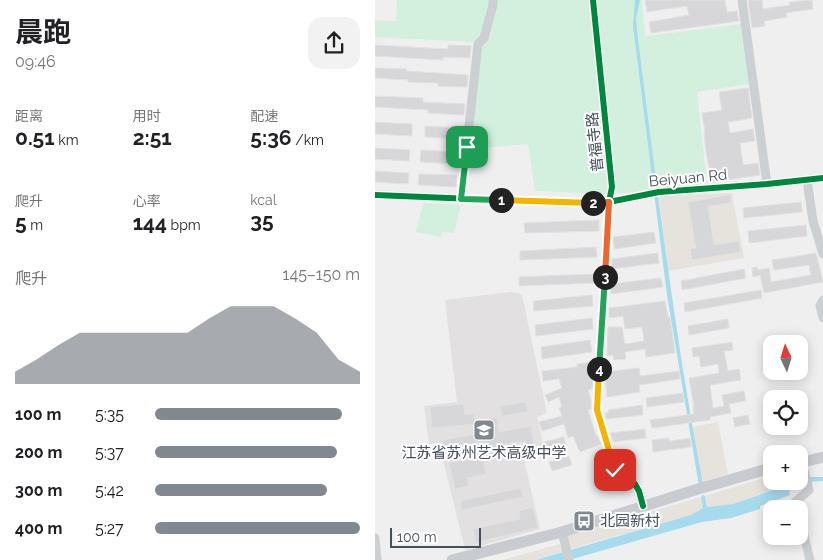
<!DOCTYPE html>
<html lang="zh">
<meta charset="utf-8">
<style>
body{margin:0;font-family:Raleway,"Noto Sans SC",sans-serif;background:#f2f2f2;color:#202124;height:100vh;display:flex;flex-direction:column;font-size:19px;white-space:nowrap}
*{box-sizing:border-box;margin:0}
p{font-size:16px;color:#757577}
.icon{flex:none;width:28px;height:28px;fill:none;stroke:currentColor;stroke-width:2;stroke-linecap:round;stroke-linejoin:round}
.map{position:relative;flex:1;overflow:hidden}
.drawer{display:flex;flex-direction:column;background:#fff;width:375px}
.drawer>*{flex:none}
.needle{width:32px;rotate:356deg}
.tools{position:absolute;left:388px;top:335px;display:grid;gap:10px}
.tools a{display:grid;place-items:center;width:45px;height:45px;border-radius:10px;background:#fff;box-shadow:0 2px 12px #0003;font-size:25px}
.scale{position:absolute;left:15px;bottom:12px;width:91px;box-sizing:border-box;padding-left:5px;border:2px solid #46505c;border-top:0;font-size:14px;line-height:18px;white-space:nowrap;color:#46505c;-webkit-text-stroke:4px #fff;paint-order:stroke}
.pin{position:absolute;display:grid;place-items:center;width:42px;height:42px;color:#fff;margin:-21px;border-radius:10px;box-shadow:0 2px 8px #0006}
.km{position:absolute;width:25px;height:25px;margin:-12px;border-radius:50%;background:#222;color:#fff;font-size:14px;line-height:25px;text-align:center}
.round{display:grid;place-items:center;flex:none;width:52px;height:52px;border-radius:15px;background:#f2f2f2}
.summary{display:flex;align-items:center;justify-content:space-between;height:85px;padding:0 15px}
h1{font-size:28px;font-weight:700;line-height:38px}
.stats{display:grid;grid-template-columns:repeat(3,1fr);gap:8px;height:85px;padding:5px 15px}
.stats div{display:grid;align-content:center}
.stats b{font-size:21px;font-weight:700}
.stats small{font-size:14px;font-weight:400}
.stats p{font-size:14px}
.chart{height:140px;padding:10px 15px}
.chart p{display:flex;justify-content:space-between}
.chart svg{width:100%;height:90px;margin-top:5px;fill:#82888f;opacity:.7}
ul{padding:0 15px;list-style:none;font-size:16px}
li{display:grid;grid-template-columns:80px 60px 1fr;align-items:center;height:38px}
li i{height:12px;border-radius:6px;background:#82888f}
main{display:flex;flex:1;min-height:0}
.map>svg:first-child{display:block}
.commercial{fill:#e5e3dc}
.education{fill:#e2e0e1}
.green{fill:#d3f0df}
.water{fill:#a6dbee}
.building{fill:#d7d7d9;stroke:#e1e1e2}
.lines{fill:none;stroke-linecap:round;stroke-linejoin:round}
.minor{stroke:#cdd0d3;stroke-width:9}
.major{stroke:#c8cbd0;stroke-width:11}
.cycleway-casing{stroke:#fff;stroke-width:9}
.cycleway{stroke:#00873e;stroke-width:6}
.split-1-casing{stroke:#fff;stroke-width:10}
.split-2-casing{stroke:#fff;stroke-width:10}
.split-3-casing{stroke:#fff;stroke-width:10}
.split-4-casing{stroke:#fff;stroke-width:10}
.split-5-casing{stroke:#fff;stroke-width:10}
.split-1{stroke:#22a559;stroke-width:6}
.split-2{stroke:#f5b400;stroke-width:6}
.split-3{stroke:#f0652b;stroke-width:6}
.split-4{stroke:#22a559;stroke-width:6}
.split-5{stroke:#f5b400;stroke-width:6}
.labels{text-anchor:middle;stroke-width:4;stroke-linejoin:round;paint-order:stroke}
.street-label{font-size:15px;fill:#46505c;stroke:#fff}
.poi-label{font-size:15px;fill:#46505c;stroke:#fff}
</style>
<main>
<section class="drawer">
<div class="summary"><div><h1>晨跑</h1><p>09:46</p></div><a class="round"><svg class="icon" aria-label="share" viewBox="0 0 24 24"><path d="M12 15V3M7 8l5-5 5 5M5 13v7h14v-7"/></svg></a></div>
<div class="stats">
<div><p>距离</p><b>0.51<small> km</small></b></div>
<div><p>用时</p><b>2:51</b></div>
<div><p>配速</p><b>5:36<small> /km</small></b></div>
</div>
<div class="stats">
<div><p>爬升</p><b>5<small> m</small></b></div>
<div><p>心率</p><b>144<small> bpm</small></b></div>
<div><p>kcal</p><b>35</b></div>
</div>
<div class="chart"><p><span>爬升</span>145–150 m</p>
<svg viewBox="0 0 160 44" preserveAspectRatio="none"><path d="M0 44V38L10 32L20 25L30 19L40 19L50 19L60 19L70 19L80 19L90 12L100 6L110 6L120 6L130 12L140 19L150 32L160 38V44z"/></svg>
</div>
<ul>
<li><b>100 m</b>5:35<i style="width:91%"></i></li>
<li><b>200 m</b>5:37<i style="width:89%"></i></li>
<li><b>300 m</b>5:42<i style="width:84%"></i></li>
<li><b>400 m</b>5:27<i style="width:100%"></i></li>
</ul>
</section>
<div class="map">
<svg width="448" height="560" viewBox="0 0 448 560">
<rect width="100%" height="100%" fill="#f0efef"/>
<path class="commercial" d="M357 193 369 258 293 271 284 196Z
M343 422 353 474 327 482 317 427Z
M396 476V481H422L358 504 332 507 330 496Z
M326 497 329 508 316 515 195 549 192 536Z
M185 544 188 552 161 560H128Z"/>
<path class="education" d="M136 292 143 293 147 295 172 413 162 417 170 452 149 459 165 529 90 550 64 443 54 444 49 406 82 402 70 300Z"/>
<path class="green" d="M22 0H267L270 36 367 24 374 84 322 92 332 184 250 193 229 194 160 191 153 144 87 150 99 42 0 37V20L21 21Z
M48 203 86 205 79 233 67 232 66 237 41 232Z"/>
<path class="water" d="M260 0H265L261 19 263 39C282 188 300 337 328 485L324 486 292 295 258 26Z
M435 477H448V481L434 482 430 485 414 491 415 495 385 506V509L356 518 327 522 194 560H161L316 515 328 508 326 497 328 495 330 496 332 507 358 504Z"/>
<path class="building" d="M270 0H350L352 12 362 11 364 21 276 33 274 22 314 15 312 6 272 12Z
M373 0H387L388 9 415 5 414 2 437 0 438 9 411 13 412 17 389 21 390 26 377 28Z
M0 45 73 49V45L96 46 95 58 68 57V60L0 56Z
M0 68 31 69V71L93 75 92 87 63 86V83L33 82V80L0 78Z
M373 88 377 118 353 122 355 133 378 129 380 141 365 143 368 165 383 163 385 175 337 182 331 152 329 132H330L327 113 347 110 344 92Z
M0 96 48 98V102L90 104 89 115 53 113V110L0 107Z
M0 122 37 124V136L0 134Z
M50 126 85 128V139L50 137Z
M0 148 35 150 34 161 0 159Z
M46 150 83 152V164L45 162Z
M0 171 34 173 33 184 0 182Z
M44 174 82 175 81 187 43 185Z
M355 195 356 203 333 206 339 245 364 241 366 252 317 260 315 249 321 248 313 202Z
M426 202 427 212 369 218 368 208Z
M224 220V231L150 233 149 223Z
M431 225 432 236 374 243 373 231Z
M279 232 281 243 239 249 238 237Z
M221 247 222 257 145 260V251Z
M283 253 284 263 236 269 237 259Z
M441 253 448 282 389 293 385 275 378 277 377 268 382 267 383 270 394 268 396 282 436 275 434 265 399 270 397 260Z
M369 269 371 278 307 290 306 281Z
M220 274 221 283 144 286V277Z
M286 278 288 287 236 294V284Z
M386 290 387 298 310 312 309 303Z
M217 295 218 306 159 311 158 301Z
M290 301 293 317H295L300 353 271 357 270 349 250 352 251 359 239 360 238 355 232 356 233 327H247L250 344 269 341 267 327 250 329 248 316 234 318V308Z
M217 318 218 329 161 336 160 325Z
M353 319 354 328 314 335 313 326Z
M215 340 217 352 167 359 166 347Z
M357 342 358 350 349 351 353 371 364 369 366 380 335 385 338 408 349 406 347 395 369 391 371 401 354 404 356 413 335 417V420L277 428 275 420 319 414 318 406H319L314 378 344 373 343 364 326 367 324 356 318 357 317 348Z
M216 362 218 372 217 389 213 390 216 400V409L213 410 221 436 222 435 226 444 205 452 198 436 193 438 189 424 167 431 164 422 187 416 184 408 187 407 184 397 173 402 170 395 187 388 184 379 168 381 167 371 202 367V364Z
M264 368 265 376 304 371 305 379 264 385 265 392 232 397 230 372Z
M308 393 309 402 272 407 271 398Z
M151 402 153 412 127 416 125 406Z
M89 404 90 415 99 414 100 424 57 428 55 407Z
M267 405 268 415 231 419 230 413 234 412 233 410Z
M373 415 375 424 360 427 358 418Z
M122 417 124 432 156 426 160 449 152 451 150 441 127 445 128 455 112 458 109 442 68 449 67 440 107 433 105 420Z
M270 429 271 438 238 442 235 433Z
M189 437 191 446 172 452 169 442Z
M294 438 295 441 315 438 316 447 278 452 277 440Z
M108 456 111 474 92 478 94 486 80 489 74 463Z
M194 456 197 465 177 471 174 462Z
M146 488 148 497 87 510 85 501Z
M158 507 163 528 101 542 98 529 145 519 144 511Z"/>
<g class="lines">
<path class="minor" d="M218 0 237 187 234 202 222 410 240 470 260 484 264 491 268 506
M367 0 392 184
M432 180 438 221 448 254
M0 195 198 203 234 202 284 192 392 184 448 178
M86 199 103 44 109 38 118 5V0
M448 300 445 306 448 318
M422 509 420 502 434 490 427 462
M424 514 435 560
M187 532 194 560
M0 538 2 560"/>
<path class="major" d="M424 463 448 457
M77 560 187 532 323 489 396 468"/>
<g class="cycleway-casing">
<path id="cycleway" d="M218 0 237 187 234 202 222 410 240 470 260 484 264 491 268 506
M0 195 198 203 234 202 284 192 392 184 448 178"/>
</g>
<use href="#cycleway" class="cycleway"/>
</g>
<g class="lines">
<g class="split-1-casing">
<path id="split-1" d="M92 147 86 199 126 200"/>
</g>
<g class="split-2-casing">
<path id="split-2" d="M126 200 218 203"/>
</g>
<g class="split-3-casing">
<path id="split-3" d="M218 203 234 202 230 277"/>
</g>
<g class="split-4-casing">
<path id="split-4" d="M224 369 230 277"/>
</g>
<g class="split-5-casing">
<path id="split-5" d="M224 369 222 410 240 470"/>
</g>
<use href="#split-1" class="split-1"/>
<use href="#split-2" class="split-2"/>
<use href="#split-3" class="split-3"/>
<use href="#split-4" class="split-4"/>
<use href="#split-5" class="split-5"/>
</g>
<defs>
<g id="school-square" transform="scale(1.125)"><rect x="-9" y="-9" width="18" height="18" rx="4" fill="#82888f" stroke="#fff"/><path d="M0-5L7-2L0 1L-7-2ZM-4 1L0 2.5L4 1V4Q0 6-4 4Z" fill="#fff"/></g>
<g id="bus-square" transform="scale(1.125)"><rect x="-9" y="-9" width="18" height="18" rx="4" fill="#82888f" stroke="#fff"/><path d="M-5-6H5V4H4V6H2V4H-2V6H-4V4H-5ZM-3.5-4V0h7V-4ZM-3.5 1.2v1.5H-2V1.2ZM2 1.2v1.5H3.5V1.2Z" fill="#fff"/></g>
</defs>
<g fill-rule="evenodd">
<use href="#school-square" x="109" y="430"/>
<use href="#bus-square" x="209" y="521"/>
</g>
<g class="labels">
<g class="street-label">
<text transform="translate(220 142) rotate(-96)" y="5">普福寺路</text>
<text transform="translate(313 178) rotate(-5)" y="5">Beiyuan Rd</text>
</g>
<g class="poi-label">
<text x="109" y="458">江苏省苏州艺术高级中学</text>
<text x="225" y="526" text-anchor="start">北园新村</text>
</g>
</g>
</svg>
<div class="tools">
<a><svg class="needle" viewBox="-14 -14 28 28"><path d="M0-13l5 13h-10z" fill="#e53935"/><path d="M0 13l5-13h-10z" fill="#757577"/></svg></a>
<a><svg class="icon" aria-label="locate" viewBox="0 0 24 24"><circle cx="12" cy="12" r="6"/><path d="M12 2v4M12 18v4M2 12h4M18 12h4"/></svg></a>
<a>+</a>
<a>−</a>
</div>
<div class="scale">100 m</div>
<div class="pin" style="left:92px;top:147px;background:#1e9e55"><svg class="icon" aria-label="arrive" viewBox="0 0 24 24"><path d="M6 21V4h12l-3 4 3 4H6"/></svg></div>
<div class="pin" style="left:240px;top:470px;background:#d93025"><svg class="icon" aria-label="check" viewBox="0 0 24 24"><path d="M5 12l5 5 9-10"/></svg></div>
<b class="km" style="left:126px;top:200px">1</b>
<b class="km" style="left:218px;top:203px">2</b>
<b class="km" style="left:230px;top:277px">3</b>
<b class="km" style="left:224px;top:369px">4</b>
</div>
</main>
